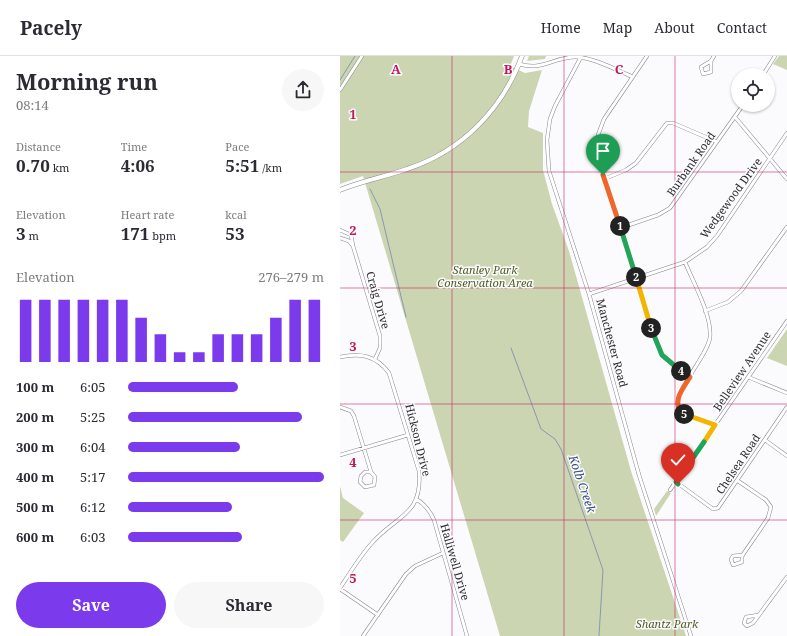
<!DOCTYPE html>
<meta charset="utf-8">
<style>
body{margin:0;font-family:"Noto Serif",serif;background:#f7f7f7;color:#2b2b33;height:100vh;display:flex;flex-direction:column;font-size:15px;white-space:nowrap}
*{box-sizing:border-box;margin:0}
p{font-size:13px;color:#7c7c81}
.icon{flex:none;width:22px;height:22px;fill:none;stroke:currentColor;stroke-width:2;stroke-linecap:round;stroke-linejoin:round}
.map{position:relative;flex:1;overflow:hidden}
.side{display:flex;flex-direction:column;background:#fff;width:340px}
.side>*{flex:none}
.tools{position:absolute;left:391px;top:12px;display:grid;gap:8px}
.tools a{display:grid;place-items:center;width:44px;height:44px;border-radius:50%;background:#fff;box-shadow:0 1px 3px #0004;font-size:20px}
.pin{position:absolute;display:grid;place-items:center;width:34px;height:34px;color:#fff;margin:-41px -17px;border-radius:50% 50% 50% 0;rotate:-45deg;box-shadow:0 0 4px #0007}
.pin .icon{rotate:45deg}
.km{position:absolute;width:20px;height:20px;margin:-10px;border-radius:50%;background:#222;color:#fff;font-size:11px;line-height:20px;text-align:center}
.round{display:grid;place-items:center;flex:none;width:42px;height:42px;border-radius:21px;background:#f7f7f7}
.summary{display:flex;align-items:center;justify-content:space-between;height:68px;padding:0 16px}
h1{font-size:22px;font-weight:700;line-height:30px}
.figures{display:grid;grid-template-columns:repeat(3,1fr);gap:6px;height:68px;padding:4px 16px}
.figures div{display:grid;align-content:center}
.figures b{font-size:17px;font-weight:700}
.figures small{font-size:11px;font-weight:400}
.figures p{font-size:11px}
.chart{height:112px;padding:8px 16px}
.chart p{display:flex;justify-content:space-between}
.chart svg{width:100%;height:72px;margin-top:4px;stroke:#7c3aed;stroke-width:6}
.button{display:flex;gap:8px;margin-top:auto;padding:8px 16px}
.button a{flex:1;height:46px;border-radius:24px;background:#7c3aed;color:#fff;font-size:16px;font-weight:700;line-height:46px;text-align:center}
.button a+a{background:#f7f7f7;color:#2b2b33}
ul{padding:0 16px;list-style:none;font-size:13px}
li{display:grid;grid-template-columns:64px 48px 1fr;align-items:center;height:30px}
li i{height:10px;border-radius:5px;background:#7c3aed}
header{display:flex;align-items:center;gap:24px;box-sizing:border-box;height:56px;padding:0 20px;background:#fff;border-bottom:1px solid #e1e1e2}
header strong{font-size:19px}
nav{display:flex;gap:22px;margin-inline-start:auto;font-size:14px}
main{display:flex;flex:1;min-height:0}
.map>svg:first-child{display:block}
.green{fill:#cbd5b1}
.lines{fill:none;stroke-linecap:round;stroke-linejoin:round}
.stream{stroke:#8a97b0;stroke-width:1}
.minor-casing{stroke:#85858c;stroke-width:4}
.secondary-casing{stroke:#85858c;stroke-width:5}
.minor{stroke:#fff;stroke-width:3}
.secondary{stroke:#fff;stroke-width:4}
.split-1-casing{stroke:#fff;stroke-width:8}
.split-2-casing{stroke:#fff;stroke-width:8}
.split-3-casing{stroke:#fff;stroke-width:8}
.split-4-casing{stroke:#fff;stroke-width:8}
.split-5-casing{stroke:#fff;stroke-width:8}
.split-6-casing{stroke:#fff;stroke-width:8}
.split-7-casing{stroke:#fff;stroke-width:8}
.split-1{stroke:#f0652b;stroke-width:5}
.split-2{stroke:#22a559;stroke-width:5}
.split-3{stroke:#f5b400;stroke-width:5}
.split-4{stroke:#22a559;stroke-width:5}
.split-5{stroke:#f0652b;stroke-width:5}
.split-6{stroke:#f5b400;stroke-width:5}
.split-7{stroke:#22a559;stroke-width:5}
.grid{fill:none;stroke:#c2185b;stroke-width:1;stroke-opacity:0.55}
.labels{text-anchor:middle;stroke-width:3;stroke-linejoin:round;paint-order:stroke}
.street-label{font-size:11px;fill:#2c2c2f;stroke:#fbfbfe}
.park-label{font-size:11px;font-style:italic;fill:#515c22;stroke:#fbfbfe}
.water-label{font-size:12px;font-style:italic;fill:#39507f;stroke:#fbfbfe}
.grid-label{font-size:13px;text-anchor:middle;font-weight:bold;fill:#c2185b;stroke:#fbfbfe;stroke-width:3;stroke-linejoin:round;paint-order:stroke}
</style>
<header>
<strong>Pacely</strong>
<nav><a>Home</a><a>Map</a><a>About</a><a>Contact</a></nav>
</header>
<main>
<section class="side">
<div class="summary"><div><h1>Morning run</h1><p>08:14</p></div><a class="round"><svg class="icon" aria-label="share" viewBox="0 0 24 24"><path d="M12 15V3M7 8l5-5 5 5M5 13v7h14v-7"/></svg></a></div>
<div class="figures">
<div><p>Distance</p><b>0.70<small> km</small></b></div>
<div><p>Time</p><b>4:06</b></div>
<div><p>Pace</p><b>5:51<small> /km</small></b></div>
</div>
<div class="figures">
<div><p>Elevation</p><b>3<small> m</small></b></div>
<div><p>Heart rate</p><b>171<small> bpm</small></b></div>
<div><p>kcal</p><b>53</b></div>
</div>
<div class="chart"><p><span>Elevation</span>276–279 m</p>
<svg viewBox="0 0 160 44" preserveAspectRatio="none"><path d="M5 44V6M15 44V6M25 44V6M35 44V6M45 44V6M55 44V6M65 44V17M75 44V27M85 44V38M95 44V38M105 44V27M115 44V27M125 44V27M135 44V17M145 44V6M155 44V6"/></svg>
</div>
<ul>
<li><b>100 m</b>6:05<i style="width:56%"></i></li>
<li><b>200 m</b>5:25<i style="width:89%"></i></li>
<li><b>300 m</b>6:04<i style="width:57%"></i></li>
<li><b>400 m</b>5:17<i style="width:100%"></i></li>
<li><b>500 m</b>6:12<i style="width:53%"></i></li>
<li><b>600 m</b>6:03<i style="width:58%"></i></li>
</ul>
<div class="button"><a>Save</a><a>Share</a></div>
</section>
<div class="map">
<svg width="447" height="580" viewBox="0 0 447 580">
<rect width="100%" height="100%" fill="#fbfbfe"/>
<path class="green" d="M0 0H174L170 10 185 17 202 14 189 55 188 71 203 77V114L212 148 229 195 291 415 346 580H160L23 120 0 128Z
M189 0H206L205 3 187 5Z
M439 0H447V14L433 8Z
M447 273V310L427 302Z
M0 430 3 442 24 457 3 486 0 484Z
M327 435 331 437 316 460 314 453Z"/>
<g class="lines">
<path class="stream" d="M0 24 15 0
M30 133 40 153 66 261
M171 292 201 373 215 383 221 393 263 514 259 580"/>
<g class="minor-casing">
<path id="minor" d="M307 0 264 63 258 79 257 99 315 285 327 304 350 321
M241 1 215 50 210 63 207 84 209 115 249 238 299 419 351 580
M371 5V16L363 18 361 11 371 5 374 0
M179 8C202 15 212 2 234 1 250 0 277 14 293 21
M423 19 435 0
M0 34 22 0
M395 61 447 123
M264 123 286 114 296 107 327 67H333L377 86
M280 172 318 159 330 152 403 49
M0 174 11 179 13 190
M0 182 9 185 13 190 40 280V292L35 303
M345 206C353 226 372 259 370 281 369 299 326 343 341 356 349 363 365 366 375 369
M249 238 345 206 367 191 377 180 447 77
M365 255 388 246 401 235 447 171
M0 301C20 297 36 299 49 317L79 415C83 460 56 459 32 487 20 500 10 517 0 532
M408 321 447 337
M0 351 11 355 14 360 31 416 35 421 34 429 25 431 20 426 21 420 25 416H31
M425 384 447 400
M0 399 68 379
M398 425 426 444 431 451 428 462 402 500V506L393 509 391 503 393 500 403 499
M336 426 373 453 378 452 447 351
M330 434 447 265
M76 443C85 448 90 455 94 464L127 580
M0 533 38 559
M419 559 406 561 404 567 407 570 413 567 447 521
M23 580 66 518 75 510 103 497"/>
</g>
<g class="secondary-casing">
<path id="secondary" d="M0 134C21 125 45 121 67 113 122 95 162 54 182 0"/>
</g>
<use href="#minor" class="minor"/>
<use href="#secondary" class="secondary"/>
</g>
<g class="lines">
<g class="split-1-casing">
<path id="split-1" d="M263 119 280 170"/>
</g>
<g class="split-2-casing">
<path id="split-2" d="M280 170 296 221"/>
</g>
<g class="split-3-casing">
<path id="split-3" d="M296 221 311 272"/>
</g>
<g class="split-4-casing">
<path id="split-4" d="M311 272 322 299 341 315"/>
</g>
<g class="split-5-casing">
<path id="split-5" d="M341 315 350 321C343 332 330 348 344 358"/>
</g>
<g class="split-6-casing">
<path id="split-6" d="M344 358 375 369 364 386"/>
</g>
<g class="split-7-casing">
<path id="split-7" d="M338 428 336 426 364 386"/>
</g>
<use href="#split-1" class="split-1"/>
<use href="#split-2" class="split-2"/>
<use href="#split-3" class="split-3"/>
<use href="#split-4" class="split-4"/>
<use href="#split-5" class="split-5"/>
<use href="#split-6" class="split-6"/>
<use href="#split-7" class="split-7"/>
</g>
<path class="grid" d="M112 0V580M224 0V580M335 0V580M0 116H447M0 232H447M0 348H447M0 464H447"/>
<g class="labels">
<g class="street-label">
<text transform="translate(351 108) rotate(-55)" y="4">Burbank Road</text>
<text transform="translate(391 142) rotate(-54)" y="4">Wedgewood Drive</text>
<text transform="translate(38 244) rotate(74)" y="4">Craig Drive</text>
<text transform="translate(272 287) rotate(75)" y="4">Manchester Road</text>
<text transform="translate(402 315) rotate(-56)" y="4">Belleview Avenue</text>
<text transform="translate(78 384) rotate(76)" y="4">Hickson Drive</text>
<text transform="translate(398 408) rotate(-56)" y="4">Chelsea Road</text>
<text transform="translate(115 506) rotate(74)" y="4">Halliwell Drive</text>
</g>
<g class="park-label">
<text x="145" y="218">Stanley Park<tspan x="145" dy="13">Conservation Area</tspan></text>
<text x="327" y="572">Shantz Park</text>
</g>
<g class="water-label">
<text transform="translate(242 428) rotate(71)" y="4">Kolb Creek</text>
</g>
</g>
<g class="grid-label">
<text x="56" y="18">A</text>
<text x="168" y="18">B</text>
<text x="279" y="18">C</text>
<text x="13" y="63">1</text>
<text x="13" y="179">2</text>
<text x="13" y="295">3</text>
<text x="13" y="411">4</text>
<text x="13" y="527">5</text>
</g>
</svg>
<div class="tools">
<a><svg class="icon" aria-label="locate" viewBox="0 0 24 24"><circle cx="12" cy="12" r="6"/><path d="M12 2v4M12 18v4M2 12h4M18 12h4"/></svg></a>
</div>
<div class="pin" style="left:263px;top:119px;background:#1e9e55"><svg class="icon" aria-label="arrive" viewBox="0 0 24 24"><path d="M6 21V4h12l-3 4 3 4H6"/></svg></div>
<div class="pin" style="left:338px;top:428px;background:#d93025"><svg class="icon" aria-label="check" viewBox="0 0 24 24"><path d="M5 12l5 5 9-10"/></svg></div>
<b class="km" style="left:280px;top:170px">1</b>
<b class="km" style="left:296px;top:221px">2</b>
<b class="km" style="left:311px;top:272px">3</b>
<b class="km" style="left:341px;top:315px">4</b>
<b class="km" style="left:344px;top:358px">5</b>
</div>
</main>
